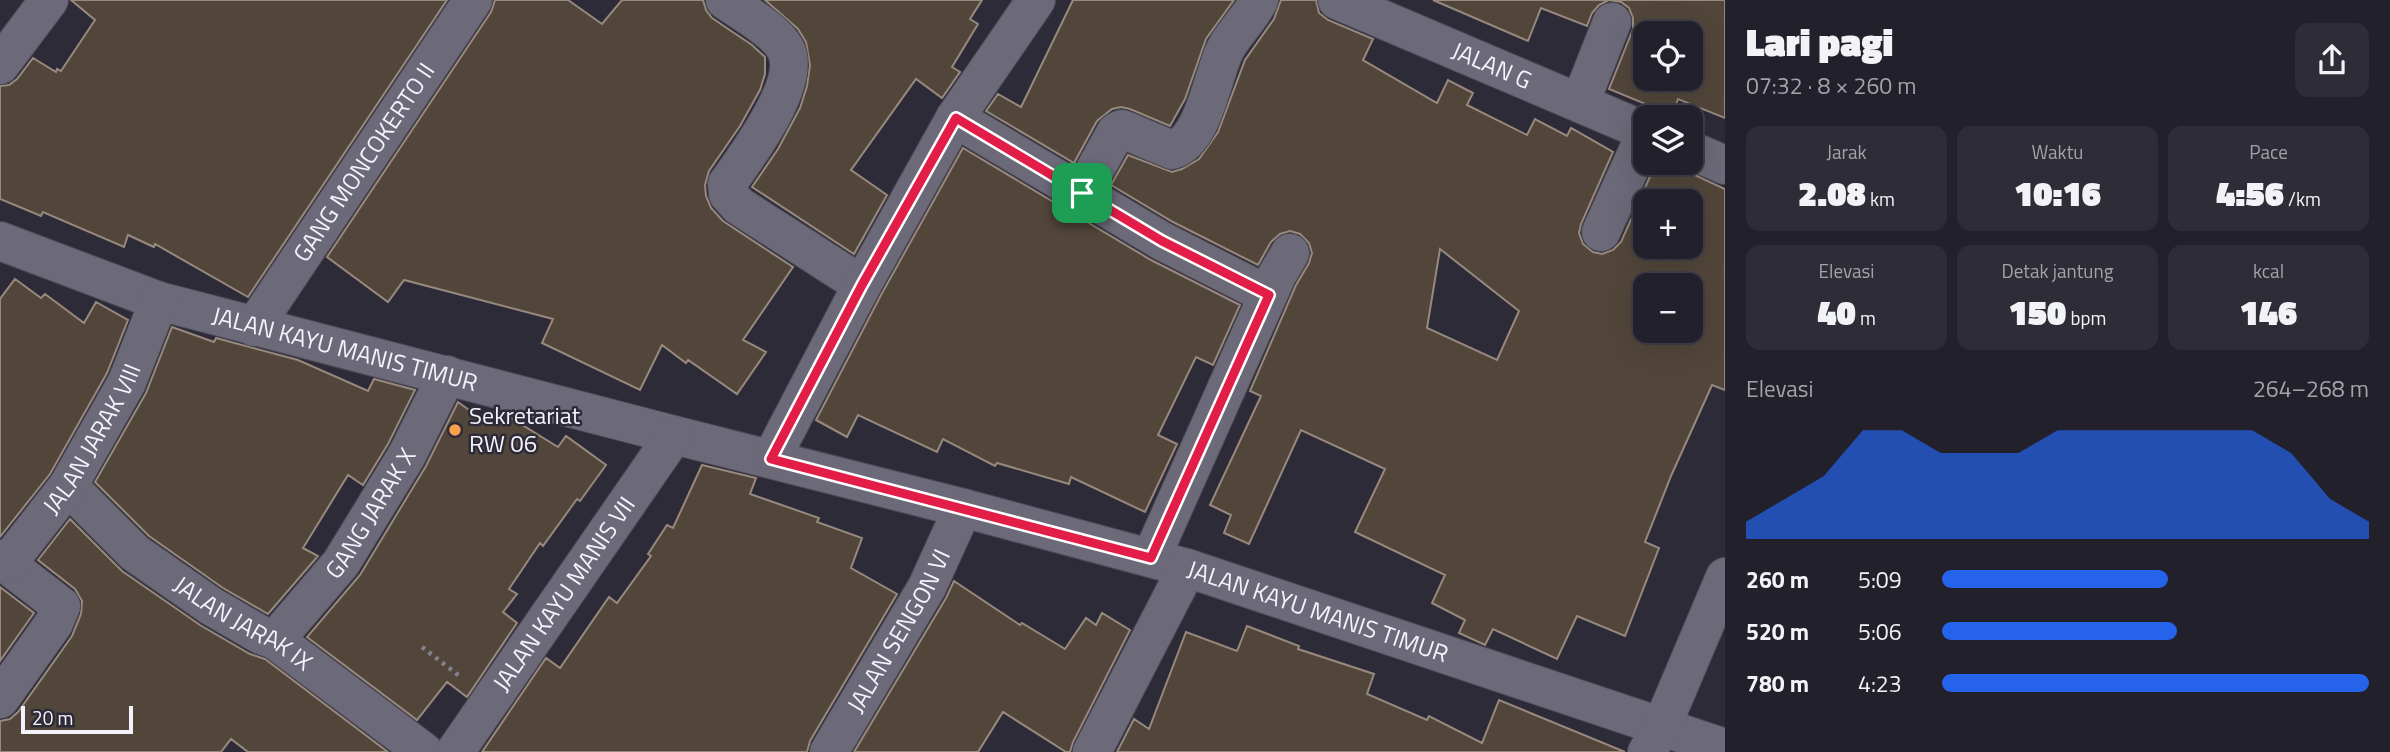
<!DOCTYPE html>
<html lang="id">
<meta charset="utf-8">
<style>
body{margin:0;font-family:"Titillium Web",sans-serif;background:#2e2d37;color:#f1f3f6;height:100vh;display:flex;flex-direction:column;font-size:26px;white-space:nowrap}
*{box-sizing:border-box;margin:0}
p{font-size:23px;color:#a2a3a9}
.icon{flex:none;width:38px;height:38px;fill:none;stroke:currentColor;stroke-width:2;stroke-linecap:round;stroke-linejoin:round}
.map{position:relative;flex:1;overflow:hidden}
.side{display:flex;flex-direction:column;background:#22202b;width:665px}
.side>*{flex:none}
.controls{position:absolute;left:1633px;top:21px;display:grid;gap:14px}
.controls a{display:grid;place-items:center;width:70px;height:70px;border-radius:14px;background:#22202b;box-shadow:0 7px 28px #0002,0 0 0 2px #3f3e47;font-size:35px}
.scale{position:absolute;left:21px;bottom:18px;width:112px;box-sizing:border-box;padding-left:7px;border:4px solid #f4f3fc;border-top:0;font-size:19px;line-height:24px;white-space:nowrap;color:#f4f3fc;-webkit-text-stroke:5px #2e2b39;paint-order:stroke}
.pin{position:absolute;display:grid;place-items:center;width:60px;height:60px;color:#fff;margin:-30px;border-radius:14px;box-shadow:0 4px 10px #0006}
.round{display:grid;place-items:center;flex:none;width:74px;height:74px;border-radius:14px;background:#2e2d37}
.summary{display:flex;align-items:center;justify-content:space-between;height:119px;padding:0 21px}
h1{font-size:38px;font-weight:800;line-height:52px}
.stats{display:grid;grid-template-columns:repeat(3,1fr);gap:10px;height:119px;padding:7px 21px}
.stats div{display:grid;align-content:center;border-radius:14px;background:#2e2d37;text-align:center}
.stats b{font-size:35px;font-weight:800}
.stats small{font-size:19px;font-weight:400}
.stats p{font-size:19px}
.chart{height:196px;padding:14px 21px}
.chart p{display:flex;justify-content:space-between}
.chart svg{width:100%;height:126px;margin-top:7px;fill:#2563eb;opacity:.7}
ul{padding:0 21px;list-style:none;font-size:23px}
li{display:grid;grid-template-columns:112px 84px 1fr;align-items:center;height:52px}
li i{height:18px;border-radius:9px;background:#2563eb}
main{display:flex;flex:1;min-height:0}
.map>svg:first-child{display:block}
.building{fill:#52463b;stroke:#97897d;stroke-width:2;fill-rule:evenodd}
.lines{fill:none;stroke-linecap:round;stroke-linejoin:round}
.minor-casing{stroke:#4b4a55;stroke-width:40}
.path{stroke:#83818d;stroke-width:4.5;stroke-dasharray:3.5 5;stroke-linecap:butt}
.minor{stroke:#6c6978;stroke-width:38}
.route-casing{stroke:#fff;stroke-width:14}
.route{stroke:#e11d48;stroke-width:9}
.poi-dot{fill:#f8a04b;stroke:#2e2b39;stroke-width:2.5}
.labels{text-anchor:middle;stroke-width:5;stroke-linejoin:round;paint-order:stroke}
.street-label{font-size:24px;fill:#f4f3fc;stroke:#2e2b39}
.poi-label{font-size:24px;fill:#f4f3fc;stroke:#2e2b39;text-anchor:start}
</style>
<main>
<div class="map">
<svg width="1725" height="752" viewBox="0 0 1725 752">
<rect width="100%" height="100%" fill="#2e2b39"/>
<path class="building" d="M71 0H447L248 297 155 244 154 247 128 235 124 247 43 212 41 216 0 199V86L9 85 17 79 33 58 56 72 57 69 61 71 95 20Z
M495 0H568L602 24 622 0H703L706 10 712 18 752 45 765 57V74L760 90 740 126 709 171 705 185 706 196 711 208 723 221 793 267 743 340 766 352 737 394 688 360 686 363 662 345 640 390 542 343 553 319 404 280 388 302 327 257 491 12Z
M765 0H982L970 19 978 24 952 67 960 72 942 98 916 79 851 170 887 195 854 254 752 187 778 149 800 108 807 86 810 65 806 42 798 29Z
M1073 0H1234L1206 39 1185 99 1170 126 1130 109 1121 107 1112 109 1097 121 1074 163 986 111 998 94 1021 107Z
M1281 0H1316L1319 13 1328 20 1373 39 1363 60 1437 103 1448 80 1473 93 1467 105 1527 135 1535 119 1567 136 1571 128 1613 152 1581 224 1579 233 1583 244 1593 252 1602 254 1613 250 1621 242 1656 163H1669L1725 189V390L1712 385 1671 476 1645 542 1659 548 1625 636 1577 616 1557 659 1493 629 1485 645 1459 633 1465 620 1432 603 1445 575 1355 532 1385 469 1301 430 1249 544 1224 533 1231 515 1210 505 1261 396 1250 391 1296 285 1309 263 1312 253 1309 243 1300 234 1290 231 1280 234 1271 242 1258 265 1173 222 1111 185 1128 155 1172 172 1182 169 1199 159 1218 132 1245 60 1274 19ZM1645 201H1690V247H1645ZM1440 249 1519 311 1497 360 1427 328ZM1645 285H1690V331H1645Z
M1433 0H1725V118L1678 99 1672 115 1609 89 1633 29V18L1629 8 1621 2 1609 0 1599 5 1592 13 1587 26 1541 8 1528 41ZM1645 33H1690V79H1645Z
M963 148 1151 260 1240 305 1213 365 1196 357 1158 435 1177 444 1145 512 1071 477 1069 484 997 463 995 466 943 439 937 452 858 415 847 437 816 420 881 295Z
M15 279 41 298 45 294 84 323 96 302 128 320 107 373 50 474 0 537V299Z
M172 327 214 342 216 338 298 360 368 391 374 379 415 390 388 444 363 485 348 475 303 548 318 556 268 614 223 588 149 536 95 482 146 393Z
M458 402 487 423 495 411 503 413 558 447 566 436 606 465 580 501 577 499 543 546 540 543 509 589 517 594 503 612 517 623 467 697 447 682 417 720 307 637 360 575 426 466Z
M702 465 756 478 750 494 819 518 817 522 862 538 851 568 897 594 810 741 807 752H482L546 658 560 668 609 597 617 603 651 556 648 554 667 525 673 528Z
M70 519 122 571 200 625 250 654 265 659 388 752H248L231 739 221 752H0V721L10 719 18 712 72 636 81 614 82 601 75 589 38 560Z
M954 581 1020 625 1022 623 1065 649 1086 618 1096 625 1102 613 1130 630 1073 742 1070 752H1066L1003 712 978 752H854L946 598Z
M0 587 34 613 0 661Z
M1247 626 1299 646 1298 649 1374 674 1367 694 1427 720 1429 716 1482 743 1499 700 1625 752H1117L1134 719 1149 729 1186 632 1237 651Z"/>
<g class="lines">
<g class="minor-casing">
<g id="minor">
<path d="M725 0C742 12 775 30 785 48 804 81 746 157 727 184L728 194 739 206 862 285"/>
<path id="s1" d="M1337 0 1645 131"/>
<path d="M0 65 49 0"/>
<path d="M1580 103 1612 22"/>
<path d="M955 118 1162 241 1268 295"/>
<path d="M1690 150 1725 165"/>
<path d="M1082 193 1116 132 1122 129 1172 150C1204 141 1212 76 1225 50 1234 32 1250 19 1259 0"/>
<path d="M1601 232 1645 135"/>
<path id="s2" d="M0 241 159 301 674 435 963 508 1187 568 1725 748"/>
<path id="s3" d="M254 327 473 0"/>
<path d="M771 459 862 285 955 118 1036 0"/>
<path id="s4" d="M68 486 135 553 211 606 261 635 275 640 424 752"/>
<path d="M1151 558 1277 275 1290 253"/>
<path d="M0 559 61 606 54 623 0 699"/>
<path id="s5" d="M7 564 68 486 127 382 159 301"/>
<path id="s6" d="M275 640 341 563 407 455 447 375"/>
<path id="s7" d="M455 752 674 435"/>
<path id="s8" d="M829 752 927 587 963 508"/>
<path d="M1092 752 1187 568"/>
<path d="M1647 752 1661 728 1725 577"/>
</g>
</g>
<path class="path" d="M422 647 462 678"/>
<use href="#minor" class="minor"/>
</g>
<g class="lines">
<g class="route-casing">
<path id="route" d="M956 118 1162 241 1269 295 1151 558 771 459 862 285Z"/>
</g>
<use href="#route" class="route"/>
</g>
<circle class="poi-dot" cx="455" cy="430" r="7"/>
<g class="labels">
<g class="street-label">
<text dy="8" stroke="none"><textPath href="#s1" startOffset="168">JALAN G</textPath></text>
<text dy="8" stroke="none"><textPath href="#s3" startOffset="198">GANG MONCOKERTO II</textPath></text>
<text dy="8" stroke="none"><textPath href="#s2" startOffset="362">JALAN KAYU MANIS TIMUR</textPath></text>
<text dy="8" stroke="none"><textPath href="#s5" startOffset="152">JALAN JARAK VIII</textPath></text>
<text dy="8" stroke="none"><textPath href="#s6" startOffset="159">GANG JARAK X</textPath></text>
<text dy="8" stroke="none"><textPath href="#s7" startOffset="192">JALAN KAYU MANIS VII</textPath></text>
<text dy="8" stroke="none"><textPath href="#s2" startOffset="1370">JALAN KAYU MANIS TIMUR</textPath></text>
<text dy="8" stroke="none"><textPath href="#s4" startOffset="224">JALAN JARAK IX</textPath></text>
<text dy="8" stroke="none"><textPath href="#s8" startOffset="140">JALAN SENGON VI</textPath></text>
</g>
<g class="poi-label">
<text x="469" y="424">Sekretariat<tspan x="469" dy="28">RW 06</tspan></text>
</g>
</g>
</svg>
<div class="controls">
<a><svg class="icon" aria-label="locate" viewBox="0 0 24 24"><circle cx="12" cy="12" r="6"/><path d="M12 2v4M12 18v4M2 12h4M18 12h4"/></svg></a>
<a><svg class="icon" aria-label="layers" viewBox="0 0 24 24"><path d="M12 4l9 5-9 5-9-5zM3 14l9 5 9-5"/></svg></a>
<a>+</a>
<a>−</a>
</div>
<div class="scale">20 m</div>
<div class="pin" style="left:1082px;top:193px;background:#1e9e55"><svg class="icon" aria-label="arrive" viewBox="0 0 24 24"><path d="M6 21V4h12l-3 4 3 4H6"/></svg></div>
</div>
<section class="side">
<div class="summary"><div><h1>Lari pagi</h1><p>07:32 · 8 × 260 m</p></div><a class="round"><svg class="icon" aria-label="share" viewBox="0 0 24 24"><path d="M12 15V3M7 8l5-5 5 5M5 13v7h14v-7"/></svg></a></div>
<div class="stats">
<div><p>Jarak</p><b>2.08<small> km</small></b></div>
<div><p>Waktu</p><b>10:16</b></div>
<div><p>Pace</p><b>4:56<small> /km</small></b></div>
</div>
<div class="stats">
<div><p>Elevasi</p><b>40<small> m</small></b></div>
<div><p>Detak jantung</p><b>150<small> bpm</small></b></div>
<div><p>kcal</p><b>146</b></div>
</div>
<div class="chart"><p><span>Elevasi</span>264–268 m</p>
<svg viewBox="0 0 160 44" preserveAspectRatio="none"><path d="M0 44V38L10 30L20 22L30 6L40 6L50 14L60 14L70 14L80 6L90 6L100 6L110 6L120 6L130 6L140 14L150 30L160 38V44z"/></svg>
</div>
<ul>
<li><b>260 m</b>5:09<i style="width:53%"></i></li>
<li><b>520 m</b>5:06<i style="width:55%"></i></li>
<li><b>780 m</b>4:23<i style="width:100%"></i></li>
</ul>
</section>
</main>
